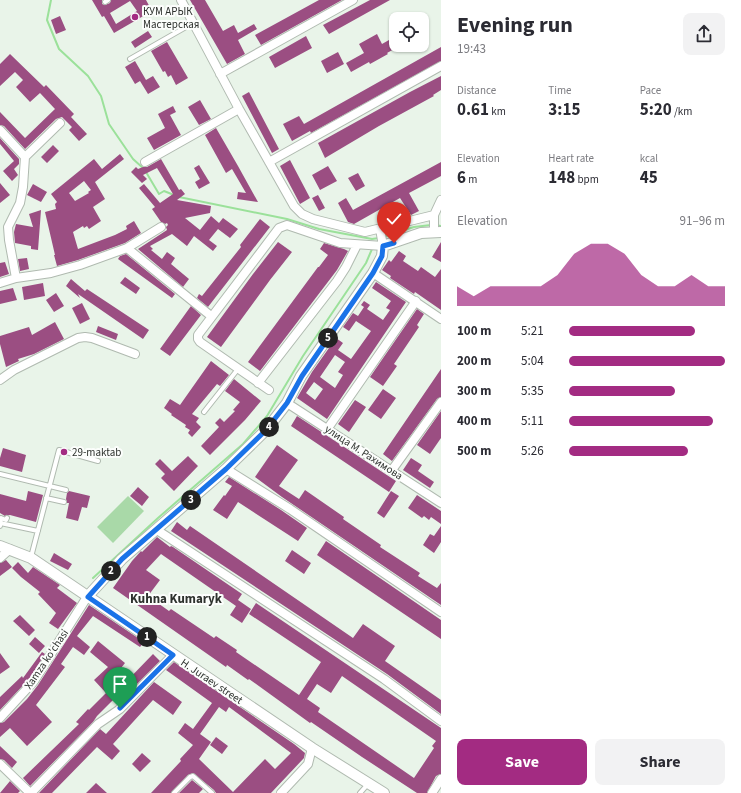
<!DOCTYPE html>
<meta charset="utf-8">
<style>
body{margin:0;font-family:"Source Sans 3",sans-serif;background:#f2f2f3;color:#2b2b33;height:100vh;display:flex;flex-direction:column;font-size:15px;white-space:nowrap}
*{box-sizing:border-box;margin:0}
p{font-size:13px;color:#7c7c81}
.icon{flex:none;width:22px;height:22px;fill:none;stroke:currentColor;stroke-width:2;stroke-linecap:round;stroke-linejoin:round}
.map{position:relative;flex:1;overflow:hidden}
.side{display:flex;flex-direction:column;background:#fff;width:300px}
.side>*{flex:none}
.fabs{position:absolute;left:389px;top:12px;display:grid;gap:8px}
.fabs a{display:grid;place-items:center;width:40px;height:40px;border-radius:8px;background:#fff;box-shadow:0 1px 3px #0004;font-size:20px}
.pin{position:absolute;display:grid;place-items:center;width:34px;height:34px;color:#fff;margin:-41px -17px;border-radius:50% 50% 50% 0;rotate:-45deg;box-shadow:0 0 4px #0007}
.pin .icon{rotate:45deg}
.km{position:absolute;width:20px;height:20px;margin:-10px;border-radius:50%;background:#222;color:#fff;font-size:11px;line-height:20px;text-align:center}
.round{display:grid;place-items:center;flex:none;width:42px;height:42px;border-radius:8px;background:#f2f2f3}
.headline{display:flex;align-items:center;justify-content:space-between;height:68px;padding:0 16px}
h1{font-size:22px;font-weight:700;line-height:30px}
.figures{display:grid;grid-template-columns:repeat(3,1fr);gap:6px;height:68px;padding:4px 16px}
.figures div{display:grid;align-content:center}
.figures b{font-size:17px;font-weight:700}
.figures small{font-size:11px;font-weight:400}
.figures p{font-size:11px}
.chart{height:112px;padding:8px 16px}
.chart p{display:flex;justify-content:space-between}
.chart svg{width:100%;height:72px;margin-top:4px;fill:#a32b82;opacity:.7}
.cta{display:flex;gap:8px;margin-top:auto;padding:8px 16px}
.cta a{flex:1;height:46px;border-radius:8px;background:#a32b82;color:#fff;font-size:16px;font-weight:700;line-height:46px;text-align:center}
.cta a+a{background:#f2f2f3;color:#2b2b33}
ul{padding:0 16px;list-style:none;font-size:13px}
li{display:grid;grid-template-columns:64px 48px 1fr;align-items:center;height:30px}
li i{height:10px;border-radius:5px;background:#a32b82}
main{display:flex;flex:1;min-height:0}
.map>svg:first-child{display:block}
.green{fill:#a9d9a8}
.lines{fill:none;stroke-linecap:round;stroke-linejoin:round}
.stream{stroke:#9be19a;stroke-width:2}
.building{fill:#9b4e82;fill-rule:evenodd}
.service-casing{stroke:#b0bab0;stroke-width:6}
.minor-casing{stroke:#b0bab0;stroke-width:10}
.tertiary-casing{stroke:#b0bab0;stroke-width:12}
.service{stroke:#fff;stroke-width:4}
.minor{stroke:#fff;stroke-width:8}
.tertiary{stroke:#fff;stroke-width:10}
.route-casing{stroke:#fff;stroke-width:8}
.route{stroke:#1a73e8;stroke-width:5}
.poi-dot{fill:#a32b82;stroke:#fcfefc;stroke-width:1.5}
.labels{text-anchor:middle;stroke-width:4;stroke-linejoin:round;paint-order:stroke}
.poi-label{font-size:11px;fill:#2e322e;stroke:#fcfefc;text-anchor:start}
.street-label{font-size:11px;fill:#2e322e;stroke:#fcfefc}
.quarter-label{font-size:13px;font-weight:bold;fill:#2e322e;stroke:#fcfefc}
</style>
<main>
<div class="map">
<svg width="441" height="793" viewBox="0 0 441 793">
<rect width="100%" height="100%" fill="#e9f4e9"/>
<path class="green" d="M128 496 144 511 113 543 97 527Z"/>
<g class="lines">
<path class="stream" d="M51 0 47 20 59 49 88 76 101 96 109 124 133 159 143 168
M146 172 159 194 164 191 174 195
M179 197 287 219 319 229 372 239 379 238
M436 225 441 226
M383 237 414 227 431 225
M93 578 158 518 243 444 267 416 303 356 366 263 372 249V247"/>
</g>
<path class="building" d="M92 0H102V4L105 5 110 3 111 0H146L152 11 114 33 104 16 102 17ZM130 1 137 11 116 24 110 13Z
M190 0H205L223 31 234 25 238 33 254 24 257 29 238 40 245 54 227 64Z
M319 0H342L261 45 255 35Z
M370 0H390L329 34 323 25Z
M60 16 66 30 56 34 51 20Z
M148 31 152 37 135 48 131 42Z
M377 34 382 44 396 36V48L387 53 388 54 370 64 369 62 351 72 346 63 364 53 359 44Z
M306 36 312 48 275 68 269 57Z
M167 42 188 78 176 85 171 75 168 77 165 71 163 72 151 51Z
M441 47V61L311 133 310 131 292 141 283 124 299 116 304 124Z
M338 52 344 64 327 73 321 61Z
M10 54 44 87 46 85 74 114 71 117 87 134 79 141 69 130 72 127 62 117 56 119 25 149 4 126 0 125V112L25 138 55 109 40 93 30 102 16 87 23 80 15 72 0 86V64Z
M135 61 146 80 153 76 160 87 148 94 140 81 135 84 125 67Z
M441 76V90L433 95 434 96 379 126 325 158 318 143 410 92Z
M249 92 279 149 272 153 242 96Z
M200 100 211 119 199 125 188 107Z
M173 106 176 112 170 115 181 135 154 150 147 138 165 128 158 114Z
M216 128 238 166 258 202 237 199 238 192 246 193 232 169 226 173 205 135Z
M0 138 19 159V164L14 169 18 175 12 181 3 171 14 161 0 144Z
M53 145 59 151 47 163 41 157Z
M120 154 124 159 95 182 105 199 93 207 101 221 89 229 87 226 84 228 83 226 73 232 78 249 115 235 127 229 126 226 134 221 141 233 125 243 78 260 57 266 54 255H55L45 212 56 209 55 204 57 202 51 194 94 159 102 169ZM84 181 91 190 88 192 89 193 75 201 69 193Z
M161 159 179 190 181 189 185 194 177 200 211 206 210 213 185 218 200 230 211 216 219 223 223 218 238 229 230 238 218 229 209 240 217 246 213 251 194 236 187 246 172 234 150 246 153 249 151 250 162 259 167 252 175 258 171 264 189 279 183 287 138 249 167 230 166 227 168 225 167 223 165 224 161 222 152 209 155 207 139 188 144 184 160 203 173 194 157 168 143 175 147 179 142 183 131 172 136 167 138 169 143 167H147Z
M290 160 310 198 300 204 280 166Z
M441 162V176L409 193 419 211 411 215 400 198 354 224 348 222 338 203 346 198 353 210Z
M199 165 210 183 199 189 195 182 200 179 194 168Z
M328 166 337 181 320 190 312 175Z
M358 173 365 186 356 191 348 178Z
M0 183 10 195 0 203Z
M33 184 47 192 41 202 27 195Z
M318 195 325 208 319 211 312 198Z
M41 210 38 250 31 249V246L15 243 14 232 16 224 33 227 29 214Z
M260 219 270 227 208 307 197 298 199 294 202 296 241 247 240 245Z
M278 242 292 252 270 280 221 347 207 337 253 274Z
M441 242V262L432 257Z
M324 243 344 249 348 251 337 270 260 371 248 362 318 267H319L328 255 320 249Z
M399 251 406 256 403 261 418 271 421 267 435 277 441 269V310L415 292 414 294 390 278 391 276 382 270 389 260 391 262Z
M126 254 175 294 172 298 118 259 120 256Z
M27 258 29 269 20 271 18 259Z
M5 262 9 274 0 277V263Z
M125 277 140 288 136 294 120 283Z
M71 279 85 291 87 289 149 330 143 339 78 294 80 298 66 286Z
M376 282 406 302 327 419 297 398 312 372 336 338 343 343 338 350 351 359 371 331 356 321 349 331 343 327 353 313 358 316 364 307 361 305 364 301 370 305 367 309 383 320 390 310 386 308 391 301 372 288ZM335 355 345 362 338 372 343 375 335 388 320 377ZM314 382 323 389 315 400 306 393Z
M43 283 45 296 24 300 22 287Z
M13 288 17 300 0 304V291Z
M56 293 64 306 54 312 46 300Z
M82 303 90 319 80 324 72 308Z
M191 306 201 315 170 356 160 349Z
M417 309 424 314 417 325 419 327 394 364 397 366 383 386 370 377Z
M55 322 64 339 34 354 18 359 19 361 6 367 0 344V336L29 327 32 335Z
M98 326 118 334 116 340 96 332Z
M211 361 229 375 220 386 217 384 192 414 199 418 196 422 201 427 192 437 188 433 190 430 185 427 186 425 171 415 172 414 164 408 170 399 180 405Z
M441 369V397L437 399 392 461 383 454Z
M234 379 261 401 245 420 210 455 201 446 219 427 215 423 220 418 224 422 235 411 233 410 240 402 225 391Z
M383 389 396 398 381 419 368 410Z
M355 400 366 407 349 432 338 424Z
M441 411V438L430 454 417 445Z
M297 416 396 481 389 492 291 426Z
M277 445 298 460 279 486 299 499 305 490 344 517 343 519 381 545 380 547 420 573 418 576 437 588 441 583V605L282 497 255 477Z
M3 448 26 455 22 472 0 466V458Z
M188 456 198 466 174 491 161 478 165 474 155 464 160 459 172 471Z
M411 458 422 465 418 471 434 482 430 488 403 470Z
M229 477 281 510 307 528 298 541 238 502 227 519 213 510 224 495 225 496 232 486 225 482Z
M138 487 149 497 142 506 130 496Z
M28 491 43 495 36 522 10 515 5 516 0 513V494L26 501Z
M69 491 90 496 87 508 82 507 78 521 66 518 69 503H67L66 499 67 493Z
M391 491 399 496 384 518 377 513Z
M417 495 441 511V524L431 517 429 520 424 516 422 518 408 508Z
M177 522 187 530 190 526 353 638 363 624 395 646 385 661 441 700V714L387 674 171 531Z
M441 526V542L434 553 423 545 430 534 434 536Z
M157 537 170 547 171 546 173 547 242 594 238 600 251 609 242 623 230 615 236 606 161 554 146 570 160 580 148 596 169 611 171 609 214 638 216 636 237 650 236 652 299 695 321 662 249 614 256 603 441 728V774L436 776 427 793H417L362 757 311 722 310 723 249 679 248 680 227 665 226 667 113 588 132 561 141 551 142 552ZM342 676 436 741 432 746 434 748 414 778 318 712 320 708 307 699 317 684 331 693Z
M326 541 441 620V639L317 555Z
M292 550 311 563 304 574 285 561Z
M54 553 72 564 68 570 50 561Z
M6 560 12 567 0 576V563Z
M18 562 28 573 33 567 60 585 57 588 77 603 58 629 49 623 56 613 38 594 40 592 21 577 12 568Z
M89 605 144 642 140 647 93 616 77 636 90 647 84 655 73 647 61 664 65 667 36 705 52 722 27 746 10 728 0 737V723L4 722 27 699 38 685Z
M20 615 35 630 29 636 13 621Z
M35 637 45 646 39 653 29 644Z
M98 641 125 663 114 677 122 686 153 654 160 661 118 703 114 699 97 716 93 722 30 786 23 778 79 724 76 722 88 709 89 710 106 693 94 680 108 667 90 652Z
M42 652 45 654 30 678 0 710V697L22 676 23 678Z
M0 653 10 667 0 674Z
M174 662 294 744 305 753 304 758 271 793H216L214 790 193 773 188 775 171 793H151L181 761 180 759 193 745 178 733 185 723 193 729 212 703 166 670ZM219 707 226 712 229 707 291 753 275 769 265 759 233 792 199 759 211 742 200 734Z
M154 682 182 702 173 715 153 700 113 744 120 751 112 760 97 747 52 793H39L100 729 106 734Z
M216 737 228 746 222 754 210 745Z
M0 746 17 762 12 768 4 760 0 759Z
M142 753 151 761 140 772 132 764Z
M192 780 203 789 199 793H179Z
M10 781 20 791 18 793H0Z
M96 783 107 793H86Z"/>
<g class="lines">
<g class="service-casing">
<path id="service" d="M105 2 108 0
M130 59 193 23
M204 412 238 369
M0 474 66 490
M46 498 64 502
M0 523 38 531
M0 526 1 518 6 520 7 518
M31 557 59 450 98 461
M174 793 190 777 193 776 212 793
M360 793 368 784"/>
</g>
<g class="minor-casing">
<path id="minor" d="M181 0 239 109 294 206 302 214 313 219 365 232 434 215 441 200
M220 74 353 0
M0 130 25 157
M145 162 239 109
M269 162 441 66
M434 215V231
M127 248 161 227
M373 273 441 319
M16 278 9 240 8 227 20 203 23 187 25 157 60 123
M0 283 16 278 51 273 80 265 127 248 211 316
M0 380 14 370 78 338 85 337 92 338 135 354
M258 383 337 281 346 267 357 245
M269 390 200 342 198 339V335L279 228 287 225 340 243 383 246 380 229
M287 403 441 503
M328 428 416 301
M226 469 290 509 441 612
M392 470 441 402
M157 530 384 679 441 721
M0 558 10 549
M0 718 34 681 87 597
M0 764 30 793
M31 793 98 724 120 709 173 655
M281 793 308 764 312 748
M432 793 441 779"/>
</g>
<g class="tertiary-casing">
<path id="tertiary" d="M0 546 31 558 312 748 384 793
M87 597 122 559 226 469 266 430 287 403 301 376 373 273 382 256 383 246 421 233 441 232"/>
</g>
<use href="#service" class="service"/>
<use href="#minor" class="minor"/>
<use href="#tertiary" class="tertiary"/>
</g>
<g class="lines">
<g class="route-casing">
<path id="route" d="M120 708 173 655 88 597 122 559 226 469 266 430 287 403 302 376 373 273 382 256 383 246 394 243"/>
</g>
<use href="#route" class="route"/>
</g>
<g class="poi-dot">
<circle cx="135" cy="17" r="4"/>
<circle cx="64" cy="452" r="4"/>
</g>
<g class="labels">
<g class="poi-label">
<text x="143" y="15">КУМ АРЫК<tspan x="143" dy="13">Мастерская</tspan></text>
<text x="72" y="456">29-maktab</text>
</g>
<g class="street-label">
<text transform="translate(364 452) rotate(33)" y="4">улица М. Рахимова</text>
<text transform="translate(46 659) rotate(-56)" y="4">Xamza ko'chasi</text>
<text transform="translate(212 681) rotate(34)" y="4">H. Juraev street</text>
</g>
<g class="quarter-label">
<text x="176" y="603">Kuhna Kumaryk</text>
</g>
</g>
</svg>
<div class="fabs">
<a><svg class="icon" aria-label="locate" viewBox="0 0 24 24"><circle cx="12" cy="12" r="6"/><path d="M12 2v4M12 18v4M2 12h4M18 12h4"/></svg></a>
</div>
<div class="pin" style="left:120px;top:708px;background:#1e9e55"><svg class="icon" aria-label="arrive" viewBox="0 0 24 24"><path d="M6 21V4h12l-3 4 3 4H6"/></svg></div>
<div class="pin" style="left:394px;top:243px;background:#d93025"><svg class="icon" aria-label="check" viewBox="0 0 24 24"><path d="M5 12l5 5 9-10"/></svg></div>
<b class="km" style="left:147px;top:637px">1</b>
<b class="km" style="left:111px;top:571px">2</b>
<b class="km" style="left:191px;top:500px">3</b>
<b class="km" style="left:269px;top:427px">4</b>
<b class="km" style="left:328px;top:338px">5</b>
</div>
<section class="side">
<div class="headline"><div><h1>Evening run</h1><p>19:43</p></div><a class="round"><svg class="icon" aria-label="share" viewBox="0 0 24 24"><path d="M12 15V3M7 8l5-5 5 5M5 13v7h14v-7"/></svg></a></div>
<div class="figures">
<div><p>Distance</p><b>0.61<small> km</small></b></div>
<div><p>Time</p><b>3:15</b></div>
<div><p>Pace</p><b>5:20<small> /km</small></b></div>
</div>
<div class="figures">
<div><p>Elevation</p><b>6<small> m</small></b></div>
<div><p>Heart rate</p><b>148<small> bpm</small></b></div>
<div><p>kcal</p><b>45</b></div>
</div>
<div class="chart"><p><span>Elevation</span>91–96 m</p>
<svg viewBox="0 0 160 44" preserveAspectRatio="none"><path d="M0 44V32L10 38L20 32L30 32L40 32L50 32L60 25L70 12L80 6L90 6L100 12L110 25L120 32L130 32L140 25L150 32L160 32V44z"/></svg>
</div>
<ul>
<li><b>100 m</b>5:21<i style="width:81%"></i></li>
<li><b>200 m</b>5:04<i style="width:100%"></i></li>
<li><b>300 m</b>5:35<i style="width:68%"></i></li>
<li><b>400 m</b>5:11<i style="width:92%"></i></li>
<li><b>500 m</b>5:26<i style="width:76%"></i></li>
</ul>
<div class="cta"><a>Save</a><a>Share</a></div>
</section>
</main>
